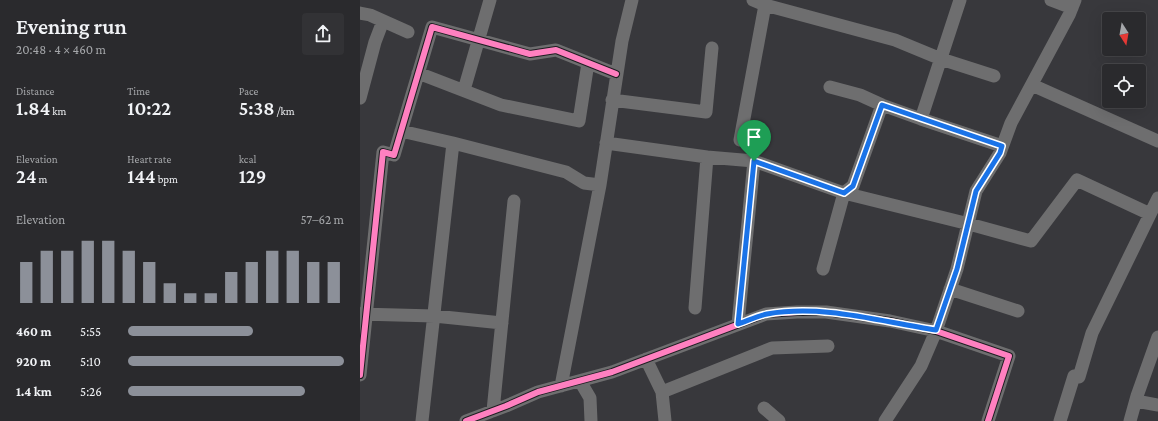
<!DOCTYPE html>
<meta charset="utf-8">
<style>
body{margin:0;font-family:"Crimson Pro",serif;background:#323235;color:#f1f3f6;height:100vh;display:flex;flex-direction:column;font-size:15px;white-space:nowrap}
*{box-sizing:border-box;margin:0}
p{font-size:13px;color:#a5a7aa}
.icon{flex:none;width:22px;height:22px;fill:none;stroke:currentColor;stroke-width:2;stroke-linecap:round;stroke-linejoin:round}
.map{position:relative;flex:1;overflow:hidden}
.drawer{display:flex;flex-direction:column;background:#2a2a2d;width:360px}
.drawer>*{flex:none}
.needle{width:26px;rotate:169deg}
.controls{position:absolute;left:742px;top:12px;display:grid;gap:8px}
.controls a{display:grid;place-items:center;width:44px;height:44px;border-radius:4px;background:#2a2a2d;box-shadow:0 4px 16px #0002,0 0 0 1px #464649;font-size:20px}
.pin{position:absolute;display:grid;place-items:center;width:34px;height:34px;color:#fff;margin:-41px -17px;border-radius:50% 50% 50% 0;rotate:-45deg;box-shadow:0 0 4px #0007}
.pin .icon{rotate:45deg}
.round{display:grid;place-items:center;flex:none;width:42px;height:42px;border-radius:4px;background:#323235}
.overview{display:flex;align-items:center;justify-content:space-between;height:68px;padding:0 16px}
h1{font-size:22px;font-weight:600;line-height:30px}
.figures{display:grid;grid-template-columns:repeat(3,1fr);gap:6px;height:68px;padding:4px 16px}
.figures div{display:grid;align-content:center}
.figures b{font-size:20px;font-weight:600}
.figures small{font-size:11px;font-weight:400}
.figures p{font-size:11px}
.chart{height:112px;padding:8px 16px}
.chart p{display:flex;justify-content:space-between}
.chart svg{width:100%;height:72px;margin-top:4px;stroke:#8c9099;stroke-width:6}
ul{padding:0 16px;list-style:none;font-size:13px}
li{display:grid;grid-template-columns:64px 48px 1fr;align-items:center;height:30px}
li i{height:10px;border-radius:5px;background:#8c9099}
main{display:flex;flex:1;min-height:0}
.map>svg:first-child{display:block}
.lines{fill:none;stroke-linecap:round;stroke-linejoin:round}
.minor{stroke:#6e6e6f;stroke-width:13}
.cycleway-casing{stroke:#1f1e22;stroke-width:8}
.cycleway{stroke:#ff80c0;stroke-width:6}
.route-casing{stroke:#fff;stroke-width:8}
.route{stroke:#1a73e8;stroke-width:5}
</style>
<main>
<section class="drawer">
<div class="overview"><div><h1>Evening run</h1><p>20:48 · 4 × 460 m</p></div><a class="round"><svg class="icon" aria-label="share" viewBox="0 0 24 24"><path d="M12 15V3M7 8l5-5 5 5M5 13v7h14v-7"/></svg></a></div>
<div class="figures">
<div><p>Distance</p><b>1.84<small> km</small></b></div>
<div><p>Time</p><b>10:22</b></div>
<div><p>Pace</p><b>5:38<small> /km</small></b></div>
</div>
<div class="figures">
<div><p>Elevation</p><b>24<small> m</small></b></div>
<div><p>Heart rate</p><b>144<small> bpm</small></b></div>
<div><p>kcal</p><b>129</b></div>
</div>
<div class="chart"><p><span>Elevation</span>57–62 m</p>
<svg viewBox="0 0 160 44" preserveAspectRatio="none"><path d="M5 44V19M15 44V12M25 44V12M35 44V6M45 44V6M55 44V12M65 44V19M75 44V32M85 44V38M95 44V38M105 44V25M115 44V19M125 44V12M135 44V12M145 44V19M155 44V19"/></svg>
</div>
<ul>
<li><b>460 m</b>5:55<i style="width:58%"></i></li>
<li><b>920 m</b>5:10<i style="width:100%"></i></li>
<li><b>1.4 km</b>5:26<i style="width:82%"></i></li>
</ul>
</section>
<div class="map">
<svg width="798" height="421" viewBox="0 0 798 421">
<rect width="100%" height="100%" fill="#38383c"/>
<g class="lines">
<path class="minor" d="M600 0 561 119 642 146
M691 0 712 8
M405 5 535 40 581 59 634 76
M0 13 10 15 48 32
M58 73 141 105 219 121 228 63
M672 85 798 141
M470 87 500 95 522 105 561 119
M104 90 130 0
M0 98 15 42 23 21
M252 100 346 112 352 48
M41 131 93 143
M380 140 405 5 393 0
M246 143 347 157
M463 269 484 193 609 224 671 241 717 180 790 214
M590 289 658 311
M335 308 347 157 394 161
M0 314 74 316 142 323
M378 324 394 161 484 193 493 186 522 105
M286 359 302 392 305 421
M0 375 23 152 34 155 72 27 170 54 196 50 256 74
M220 381 230 398 231 421
M201 386 240 185 262 41 272 0
M302 392 412 348 468 346
M776 401 798 405
M404 408 419 421
M133 411 154 201
M62 421 93 143 206 172 224 183 240 185
M106 421 146 406 178 392 252 372 406 314 437 312H466L530 321 576 331 649 356 628 421
M525 421 561 366 576 331 597 269 616 191 640 153 651 123 709 15 715 0
M700 421 714 376 719 377 732 333 798 198
M770 421 777 396 798 337"/>
<g class="cycleway-casing">
<path id="cycleway" d="M0 375 23 152 34 155 72 27 170 54 196 50 256 74
M106 421 146 406 178 392 252 372 406 314 437 312H466L530 321 576 331 649 356 628 421"/>
</g>
<use href="#cycleway" class="cycleway"/>
</g>
<g class="lines">
<g class="route-casing">
<path id="route" d="M522 105 642 146 640 153 616 191 597 269 576 330C521 322 464 304 407 314 397 316 387 321 378 324L394 161 484 193 493 186Z"/>
</g>
<use href="#route" class="route"/>
</g>
</svg>
<div class="controls">
<a><svg class="needle" viewBox="-14 -14 28 28"><path d="M0-13l5 13h-10z" fill="#e53935"/><path d="M0 13l5-13h-10z" fill="#a5a7aa"/></svg></a>
<a><svg class="icon" aria-label="locate" viewBox="0 0 24 24"><circle cx="12" cy="12" r="6"/><path d="M12 2v4M12 18v4M2 12h4M18 12h4"/></svg></a>
</div>
<div class="pin" style="left:394px;top:161px;background:#1e9e55"><svg class="icon" aria-label="arrive" viewBox="0 0 24 24"><path d="M6 21V4h12l-3 4 3 4H6"/></svg></div>
</div>
</main>
